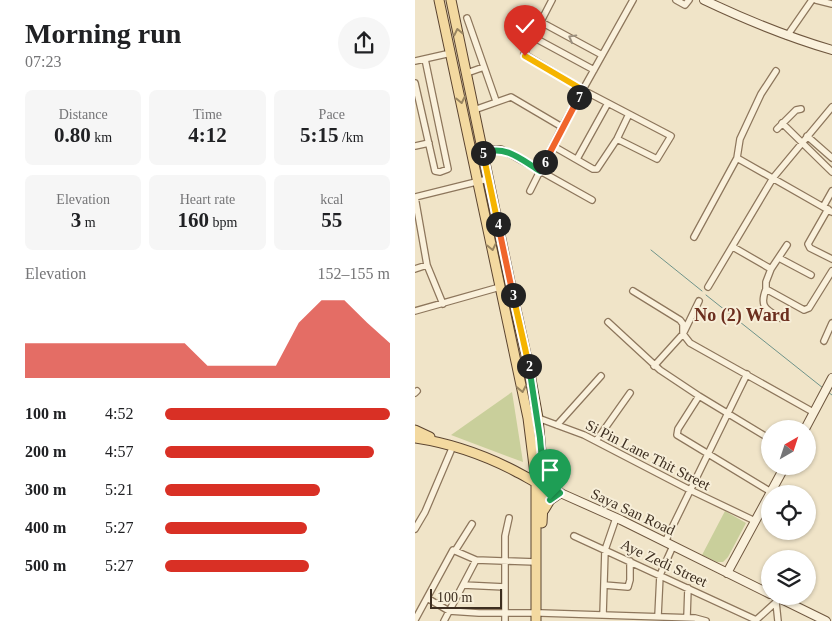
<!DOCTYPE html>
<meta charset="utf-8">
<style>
body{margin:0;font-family:"Times New Roman",serif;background:#f6f6f6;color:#202124;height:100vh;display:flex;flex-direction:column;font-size:19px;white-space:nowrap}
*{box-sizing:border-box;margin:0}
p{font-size:16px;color:#757577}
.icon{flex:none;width:28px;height:28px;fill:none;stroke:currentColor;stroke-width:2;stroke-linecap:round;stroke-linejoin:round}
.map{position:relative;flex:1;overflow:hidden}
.sheet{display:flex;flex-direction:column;background:#fff;width:415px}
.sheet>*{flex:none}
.needle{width:32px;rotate:39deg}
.fabs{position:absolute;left:346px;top:420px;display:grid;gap:10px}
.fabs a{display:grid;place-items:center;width:55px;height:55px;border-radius:50%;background:#fff;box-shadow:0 1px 4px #0004;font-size:25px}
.scale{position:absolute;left:15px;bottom:12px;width:72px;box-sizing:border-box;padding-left:5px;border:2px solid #3d2e20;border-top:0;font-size:14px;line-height:18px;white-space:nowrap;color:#3d2e20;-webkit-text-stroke:4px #f7eed8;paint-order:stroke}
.pin{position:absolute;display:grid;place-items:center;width:42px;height:42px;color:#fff;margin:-51px -21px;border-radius:50% 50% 50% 0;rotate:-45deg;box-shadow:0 0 5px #0007}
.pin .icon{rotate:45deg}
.km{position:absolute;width:25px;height:25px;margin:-12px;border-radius:50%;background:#222;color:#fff;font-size:14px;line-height:25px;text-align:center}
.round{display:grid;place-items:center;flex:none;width:52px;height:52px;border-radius:26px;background:#f6f6f6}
.summary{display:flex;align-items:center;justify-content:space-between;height:85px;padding:0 25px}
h1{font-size:28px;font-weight:700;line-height:38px}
.figures{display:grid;grid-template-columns:repeat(3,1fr);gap:8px;height:85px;padding:5px 25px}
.figures div{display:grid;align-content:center;border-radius:8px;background:#f6f6f6;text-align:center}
.figures b{font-size:21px;font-weight:700}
.figures small{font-size:14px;font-weight:400}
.figures p{font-size:14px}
.chart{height:140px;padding:10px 25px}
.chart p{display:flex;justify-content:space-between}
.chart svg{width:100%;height:90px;margin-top:5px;fill:#d93025;opacity:.7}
ul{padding:0 25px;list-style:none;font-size:16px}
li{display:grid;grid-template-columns:80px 60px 1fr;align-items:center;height:38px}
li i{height:12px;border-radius:6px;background:#d93025}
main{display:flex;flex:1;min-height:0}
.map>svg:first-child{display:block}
.green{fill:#c9cf9b}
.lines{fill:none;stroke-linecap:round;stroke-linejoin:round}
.stream{stroke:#6f938a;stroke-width:1}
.street-casing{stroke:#8d765c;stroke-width:8}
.secondary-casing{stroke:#6f573f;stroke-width:10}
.primary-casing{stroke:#5b4430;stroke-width:11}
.street{stroke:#faf1dc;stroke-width:5.5}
.secondary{stroke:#faf1dc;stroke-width:8}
.primary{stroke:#f3d9a0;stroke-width:9}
.oneway{stroke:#988460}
.oneway2{stroke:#9c907e}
.split-1-casing{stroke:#fff;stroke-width:10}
.split-2-casing{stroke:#fff;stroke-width:10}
.split-3-casing{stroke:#fff;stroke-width:10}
.split-4-casing{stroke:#fff;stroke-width:10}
.split-5-casing{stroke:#fff;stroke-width:10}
.split-6-casing{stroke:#fff;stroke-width:10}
.split-7-casing{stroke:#fff;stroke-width:10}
.split-8-casing{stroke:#fff;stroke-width:10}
.split-1{stroke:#22a559;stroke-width:6}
.split-2{stroke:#22a559;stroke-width:6}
.split-3{stroke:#f5b400;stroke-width:6}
.split-4{stroke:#f0652b;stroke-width:6}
.split-5{stroke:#f5b400;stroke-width:6}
.split-6{stroke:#22a559;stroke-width:6}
.split-7{stroke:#f0652b;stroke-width:6}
.split-8{stroke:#f5b400;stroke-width:6}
.labels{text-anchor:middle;stroke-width:4;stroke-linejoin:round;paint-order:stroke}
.street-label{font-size:15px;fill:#3d2e20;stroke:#f7eed8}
.quarter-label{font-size:18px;font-weight:bold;fill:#6b2e1e;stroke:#f7eed8}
</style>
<main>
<section class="sheet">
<div class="summary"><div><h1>Morning run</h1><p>07:23</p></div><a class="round"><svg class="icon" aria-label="share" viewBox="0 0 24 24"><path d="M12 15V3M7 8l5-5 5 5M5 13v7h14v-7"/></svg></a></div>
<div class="figures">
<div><p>Distance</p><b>0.80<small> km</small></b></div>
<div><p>Time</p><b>4:12</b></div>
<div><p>Pace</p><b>5:15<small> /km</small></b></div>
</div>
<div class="figures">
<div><p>Elevation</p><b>3<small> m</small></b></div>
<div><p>Heart rate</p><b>160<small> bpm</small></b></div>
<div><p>kcal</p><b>55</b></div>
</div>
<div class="chart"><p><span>Elevation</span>152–155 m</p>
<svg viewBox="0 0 160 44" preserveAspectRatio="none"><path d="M0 44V27L10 27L20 27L30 27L40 27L50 27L60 27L70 27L80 38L90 38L100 38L110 38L120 17L130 6L140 6L150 17L160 27V44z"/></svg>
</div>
<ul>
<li><b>100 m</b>4:52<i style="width:100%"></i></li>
<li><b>200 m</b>4:57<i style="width:93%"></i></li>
<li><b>300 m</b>5:21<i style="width:69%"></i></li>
<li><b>400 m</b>5:27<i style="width:63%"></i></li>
<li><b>500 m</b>5:27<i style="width:64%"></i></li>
</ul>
</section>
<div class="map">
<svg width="417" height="621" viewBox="0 0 417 621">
<rect width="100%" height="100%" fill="#f0e4c8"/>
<path class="green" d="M97 392 108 462 36 435Z
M310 511 331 523 313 557 308 562H302L287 555Z"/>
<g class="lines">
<path class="stream" d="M236 250 287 291
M291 295 408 388
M413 392 417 395"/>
<g class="street-casing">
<path id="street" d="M137 0 109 54 168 90 256 136 242 159 202 139
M261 0 270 5 274 0
M401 0 417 4
M52 18 81 101
M126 22 187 55
M372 36 397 0
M118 37 179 70
M0 61 36 53
M52 73 69 67
M0 83 20 171 25 172 33 169 10 59
M59 110 96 97 147 127
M367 123 417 172
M362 129 381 110 386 109
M392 136 417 158
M0 146 14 143
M138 146 178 169H182L202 139 214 114
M68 153 76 149H86L177 200
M322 158 417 212
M162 159 193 103
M115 191 147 127 218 0
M0 197 12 265 28 304
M0 197 73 179
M408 207 417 191
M413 209 393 244 395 248 417 259
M279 237 322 158 325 139 346 94 361 71
M318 247 356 269 351 282V289L389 310 394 308 417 271
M364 258 396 275
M0 269 12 265
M356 269 372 245
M293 287 358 178 417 107
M351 289C344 307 351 309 365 318
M218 291 265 320 268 324V334L275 343 398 412
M0 311 85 287
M193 322 245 370 284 396 355 439
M409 341 417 323
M239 366 268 334 284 301
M0 393 2 391
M284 396 263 429 262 435 356 492
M113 418H123L169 435 275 490 340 521
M142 425 186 376
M181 441 215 393
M0 529 10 512 38 446
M159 536 341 620
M250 542 332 374
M40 551 57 524
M48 585 90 587
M189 585 213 587 215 580V561
M12 598 34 611 64 613H121
M361 602 363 621
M126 613 280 618 291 621
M188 615 190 550 201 518
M243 616 245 575 258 546
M272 617 273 588
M0 620 38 550 61 560 121 562
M29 621 61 560
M90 621V536L94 518
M340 621 361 602 363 598"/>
</g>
<g class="secondary-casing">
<path id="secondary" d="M289 0C331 20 373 37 417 50
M390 429 417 378
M141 491 206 520 355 594
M312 573 370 466
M360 596 411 621"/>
</g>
<g class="primary-casing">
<path id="primary" d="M24 0 113 418 121 482V621
M36 0 96 287 114 368 123 418 129 486 127 523
M0 430 15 437
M0 438C34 443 69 455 100 471 108 475 116 480 124 484
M129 510 135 500 145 493 134 483 130 473"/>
</g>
<use href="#street" class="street"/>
<use href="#secondary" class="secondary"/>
<use href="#primary" class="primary"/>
</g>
<defs><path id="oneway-chevron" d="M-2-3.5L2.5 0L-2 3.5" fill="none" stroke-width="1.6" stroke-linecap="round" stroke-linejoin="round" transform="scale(1.25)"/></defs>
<g class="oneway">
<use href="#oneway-chevron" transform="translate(43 32) rotate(-102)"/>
<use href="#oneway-chevron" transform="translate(46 100) rotate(78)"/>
<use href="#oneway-chevron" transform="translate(77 247) rotate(78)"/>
<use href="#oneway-chevron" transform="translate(107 389) rotate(79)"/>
</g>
<use class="oneway2" href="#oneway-chevron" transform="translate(157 38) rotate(-151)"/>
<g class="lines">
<g class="split-1-casing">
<path id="split-1" d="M125 438C127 461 127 477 145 493L135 500"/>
</g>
<g class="split-2-casing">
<path id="split-2" d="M114 366 125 438"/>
</g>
<g class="split-3-casing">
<path id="split-3" d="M98 295 114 366"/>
</g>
<g class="split-4-casing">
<path id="split-4" d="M83 224 98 295"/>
</g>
<g class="split-5-casing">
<path id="split-5" d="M68 153 83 224"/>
</g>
<g class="split-6-casing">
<path id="split-6" d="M68 153C90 144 107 160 125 171L130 162"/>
</g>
<g class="split-7-casing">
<path id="split-7" d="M130 162 164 97"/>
</g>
<g class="split-8-casing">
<path id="split-8" d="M110 56 168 90 164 97"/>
</g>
<use href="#split-1" class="split-1"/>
<use href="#split-2" class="split-2"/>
<use href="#split-3" class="split-3"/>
<use href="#split-4" class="split-4"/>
<use href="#split-5" class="split-5"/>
<use href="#split-6" class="split-6"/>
<use href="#split-7" class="split-7"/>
<use href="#split-8" class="split-8"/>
</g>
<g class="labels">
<g class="street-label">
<text transform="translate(233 455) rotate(27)" y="5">Si Pin Lane Thit Street</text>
<text transform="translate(218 512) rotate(25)" y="5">Saya San Road</text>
<text transform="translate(249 563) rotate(25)" y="5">Aye Zedi Street</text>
</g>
<g class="quarter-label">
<text x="327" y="321">No (2) Ward</text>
</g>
</g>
</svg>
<div class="fabs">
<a><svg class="needle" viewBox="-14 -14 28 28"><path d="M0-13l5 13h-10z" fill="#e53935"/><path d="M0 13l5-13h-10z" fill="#757577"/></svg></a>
<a><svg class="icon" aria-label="locate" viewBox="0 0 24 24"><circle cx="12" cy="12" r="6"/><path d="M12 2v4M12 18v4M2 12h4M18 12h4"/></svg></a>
<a><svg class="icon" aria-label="layers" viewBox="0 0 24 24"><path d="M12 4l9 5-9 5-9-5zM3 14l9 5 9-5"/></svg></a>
</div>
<div class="scale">100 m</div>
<div class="pin" style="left:135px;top:500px;background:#1e9e55"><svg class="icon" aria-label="arrive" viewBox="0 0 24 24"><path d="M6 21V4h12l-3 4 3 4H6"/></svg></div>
<div class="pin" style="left:110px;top:56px;background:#d93025"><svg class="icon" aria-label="check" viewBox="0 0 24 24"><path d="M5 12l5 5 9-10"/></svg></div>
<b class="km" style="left:114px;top:366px">2</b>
<b class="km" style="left:98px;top:295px">3</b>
<b class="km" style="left:83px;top:224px">4</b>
<b class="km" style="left:68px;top:153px">5</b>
<b class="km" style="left:130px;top:162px">6</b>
<b class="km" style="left:164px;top:97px">7</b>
</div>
</main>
